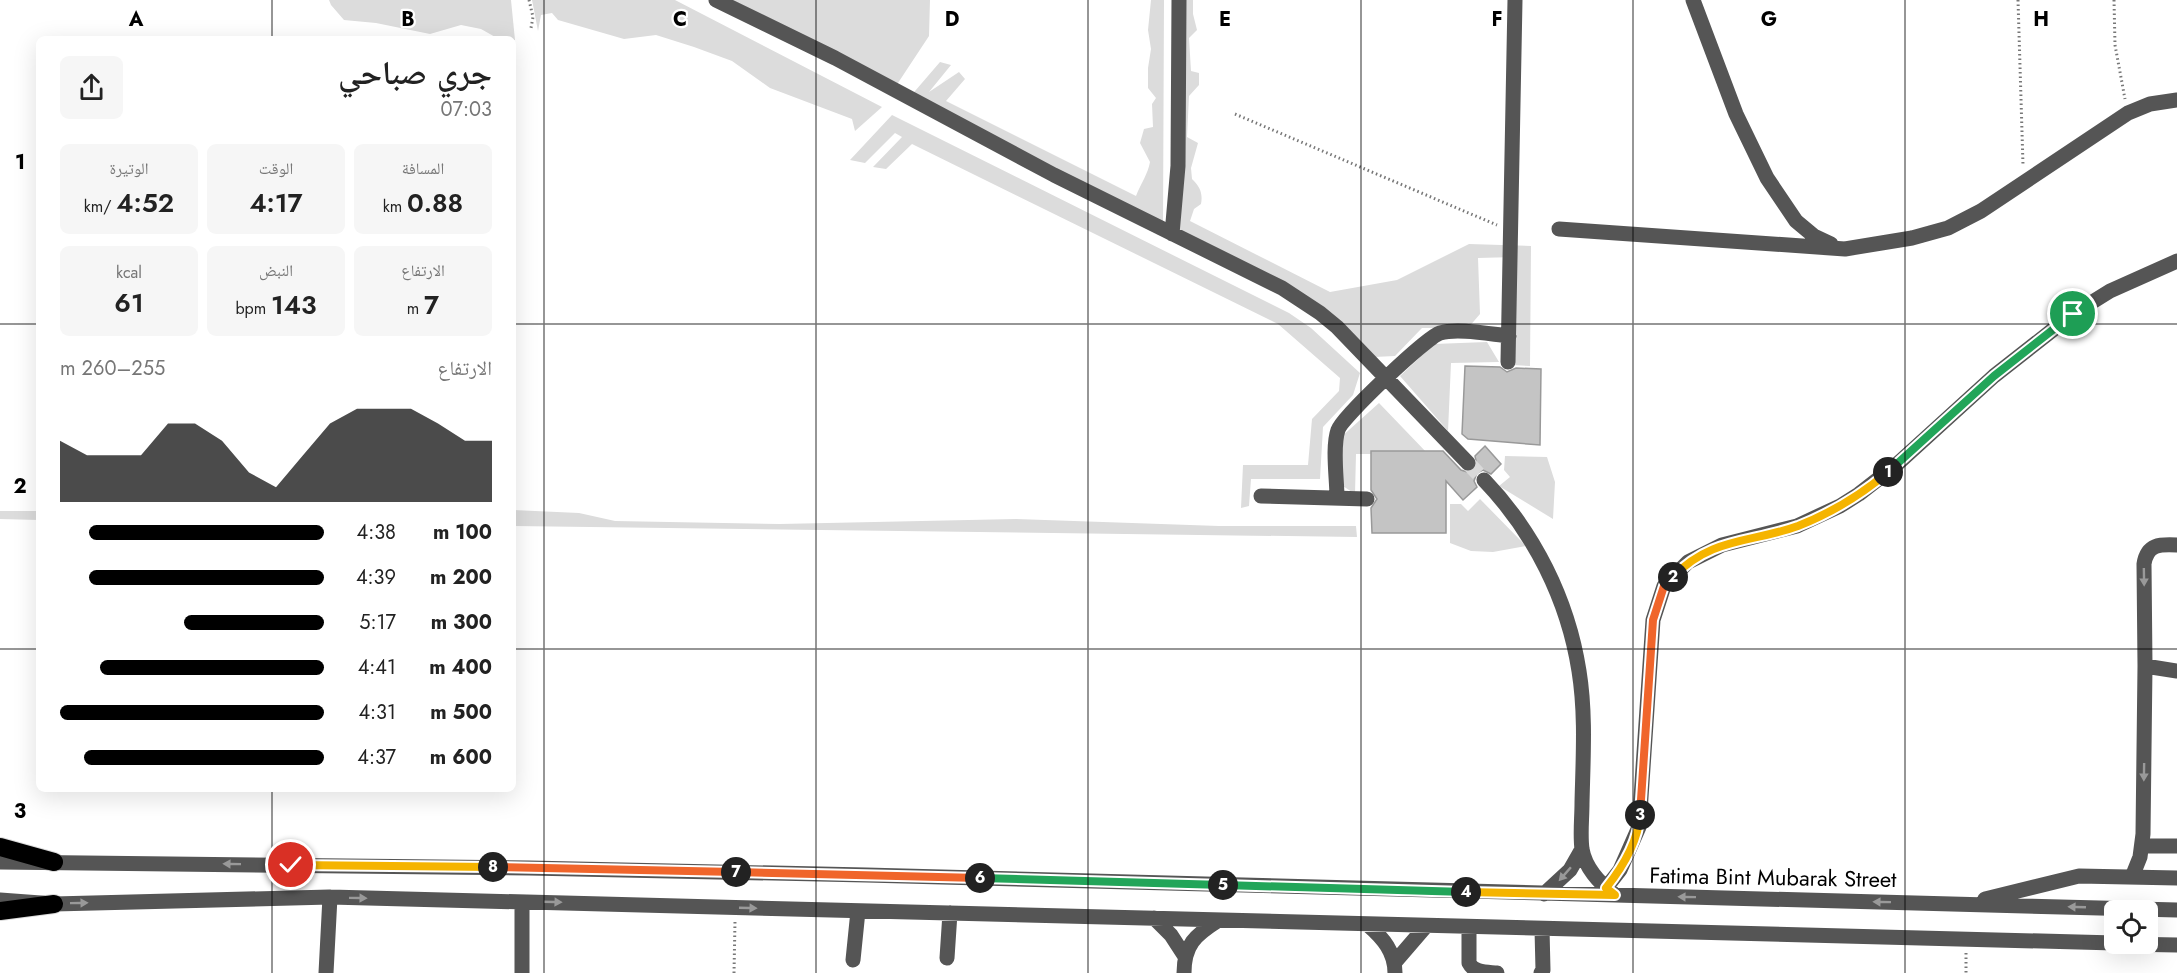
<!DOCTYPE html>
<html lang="ar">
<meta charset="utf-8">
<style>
body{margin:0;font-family:Jost,"Noto Naskh Arabic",sans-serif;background:#f6f6f6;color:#222;direction:rtl;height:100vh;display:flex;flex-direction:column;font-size:22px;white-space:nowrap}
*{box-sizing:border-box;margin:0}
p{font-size:20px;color:#767676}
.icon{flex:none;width:33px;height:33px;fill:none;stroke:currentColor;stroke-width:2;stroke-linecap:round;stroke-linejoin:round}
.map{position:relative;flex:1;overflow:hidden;direction:ltr}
.sheet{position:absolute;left:36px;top:36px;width:480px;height:756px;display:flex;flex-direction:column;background:#fff;border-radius:9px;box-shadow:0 6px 24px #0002;direction:rtl}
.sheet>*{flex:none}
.buttons{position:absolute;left:2104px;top:900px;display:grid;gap:12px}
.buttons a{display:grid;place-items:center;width:54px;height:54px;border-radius:9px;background:#fff;box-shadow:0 6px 24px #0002;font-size:30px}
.pin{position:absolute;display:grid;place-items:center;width:51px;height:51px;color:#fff;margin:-26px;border:3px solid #fff;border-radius:50%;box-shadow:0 2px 6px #0007}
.km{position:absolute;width:30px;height:30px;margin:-15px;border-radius:50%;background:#222;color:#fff;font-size:16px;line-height:30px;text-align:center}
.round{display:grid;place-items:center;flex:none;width:63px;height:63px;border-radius:9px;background:#f6f6f6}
.headline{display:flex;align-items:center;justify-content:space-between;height:102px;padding:0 24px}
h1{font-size:33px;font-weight:600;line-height:45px}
.metrics{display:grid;grid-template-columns:repeat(3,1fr);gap:9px;height:102px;padding:6px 24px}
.metrics div{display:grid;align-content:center;border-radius:9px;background:#f6f6f6;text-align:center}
.metrics b{font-size:26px;font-weight:600}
.metrics small{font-size:16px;font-weight:400}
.metrics p{font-size:16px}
.chart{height:168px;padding:12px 24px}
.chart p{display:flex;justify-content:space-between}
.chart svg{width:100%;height:108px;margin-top:6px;fill:#000;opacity:.7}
ul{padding:0 24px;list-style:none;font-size:20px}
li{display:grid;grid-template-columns:96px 72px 1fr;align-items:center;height:45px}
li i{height:15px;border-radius:8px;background:#000}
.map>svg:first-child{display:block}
.green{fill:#dcdcdc}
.building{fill:#c4c4c4;stroke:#999;stroke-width:1.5}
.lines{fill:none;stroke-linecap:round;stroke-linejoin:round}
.minor-tunnel{stroke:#d9d9d9;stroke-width:15;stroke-dasharray:15 8;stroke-linecap:butt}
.highway-casing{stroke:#dbdbdb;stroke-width:20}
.path{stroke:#777;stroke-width:3;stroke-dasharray:1.5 3;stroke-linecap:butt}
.minor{stroke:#555;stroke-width:15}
.highway{stroke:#000;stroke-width:18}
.oneway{fill:#999}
.split-1-casing{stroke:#fff;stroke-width:12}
.split-2-casing{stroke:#fff;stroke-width:12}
.split-3-casing{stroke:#fff;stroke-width:12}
.split-4-casing{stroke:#fff;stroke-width:12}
.split-5-casing{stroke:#fff;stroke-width:12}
.split-6-casing{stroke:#fff;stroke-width:12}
.split-7-casing{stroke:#fff;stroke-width:12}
.split-8-casing{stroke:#fff;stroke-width:12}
.split-9-casing{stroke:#fff;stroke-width:12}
.split-1{stroke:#22a559;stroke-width:8}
.split-2{stroke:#f5b400;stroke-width:8}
.split-3{stroke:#f0652b;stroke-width:8}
.split-4{stroke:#f5b400;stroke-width:8}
.split-5{stroke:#22a559;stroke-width:8}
.split-6{stroke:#22a559;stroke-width:8}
.split-7{stroke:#f0652b;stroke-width:8}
.split-8{stroke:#f0652b;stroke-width:8}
.split-9{stroke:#f5b400;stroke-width:8}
.grid{fill:none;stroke:#000;stroke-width:1.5;stroke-opacity:0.55}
.labels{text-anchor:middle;stroke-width:4.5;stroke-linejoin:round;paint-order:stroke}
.street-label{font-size:22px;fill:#000;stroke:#fff}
.grid-label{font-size:20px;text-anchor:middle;font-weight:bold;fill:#000;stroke:#fff;stroke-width:4.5;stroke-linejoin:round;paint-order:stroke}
</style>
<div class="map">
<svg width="2177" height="973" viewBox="0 0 2177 973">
<rect width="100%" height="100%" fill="#fff"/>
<path class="green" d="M329 0H511L515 40 497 38 481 29 461 25 430 34 376 23 344 20 331 5Z
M532 0H675L882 107 855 131 852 119 770 88 732 61 694 47 656 35 624 39 558 20 552 13 541 15 538 31Z
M733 0H930L929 36 896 86Z
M1151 0H1164L1163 223 909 98 940 62 951 65 929 92 959 72 965 79 946 101 1136 196C1141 183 1148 174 1150 162L1140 143 1144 129 1153 127 1152 104 1156 98 1148 88V68L1151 49 1148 30Z
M1182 0H1193V14L1197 30 1189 38 1191 71 1199 73V85L1189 96 1187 137 1198 143 1191 168 1192 179C1200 187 1203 193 1201 204L1194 209 1190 221 1330 292 1397 280 1469 244 1531 246 1530 366 1512 365 1515 257 1478 258 1480 314 1468 328H1422L1395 356 1374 357 1321 305 1180 233Z
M892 115 1289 313 1311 328 1360 373 1353 395 1323 427 1320 479H1251L1249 506 1241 508 1243 465H1308L1312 419 1339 391 1340 378 1278 324 912 144 886 169 873 167 902 137 895 133 865 163 850 160Z
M1487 342 1499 362 1451 363 1448 431 1400 376 1434 344Z
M1379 403 1428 454H1356L1355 494 1340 484V438Z
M1505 456 1547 457 1555 482 1553 519 1499 486 1510 477 1504 470Z
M1480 499 1526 546 1493 552 1471 551 1450 543V504H1461L1468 511Z
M513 510 579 513 615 521 780 524 1016 519 1219 526H1356L1357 537 513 526Z
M0 511H39V520L0 519Z"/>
<path class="building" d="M1465 366 1500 367 1507 372 1516 368 1541 369 1540 445 1468 439 1462 434Z
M1485 446 1501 464 1491 474 1483 470 1477 473 1474 481 1477 487 1463 500 1446 481V533H1372L1371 508 1377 499 1371 490V451H1443L1461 470 1470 473 1477 466 1475 456Z"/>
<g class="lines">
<path class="minor-tunnel" d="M1468 463 1484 480"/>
<g class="highway-casing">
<path id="highway" d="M0 847 54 862
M0 911 54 904"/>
</g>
<path class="path" d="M529 0 533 17 531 28
M2018 0 2023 165
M2114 0 2115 45 2125 99
M1235 114 1497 225
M1966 953V973
M734 973 735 921"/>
<path class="minor" d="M716 0 835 58 1054 175 1282 288 1320 313 1337 327 1468 463
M1693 0 1736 114 1767 178 1796 221 1814 236 1831 244
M1559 229 1845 249 1912 238 1948 228 1981 211 2128 113 2150 104 2177 100
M1172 234 1178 166 1179 0
M1508 362 1515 0
M1484 480C1534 532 1568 600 1579 671 1586 714 1583 759 1582 803 1582 818 1580 835 1582 849 1585 867 1599 883 1613 893
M1261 496 1367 499
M1337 498C1337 479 1332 447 1338 430 1342 417 1427 337 1440 333 1458 328 1489 334 1509 336
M2145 666 2177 671
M2142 846H2177
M0 862 529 868 866 875 2177 910
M2132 877 2140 857 2143 834 2145 666 2144 564C2147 544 2160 544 2177 545
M1606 888 1620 870 1639 827 1653 620 1664 586 1688 562 1722 545 1797 526 1840 506 1859 494 1895 466 1994 376 2073 314 2110 291 2177 261
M1544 894 1570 870 1582 849
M1985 899 2079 876 2177 878
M0 900 54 904 330 897 2115 943
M1154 918 1171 935 1184 955
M1368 925C1383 938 1395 952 1395 973
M1469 927V963C1474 973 1487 972 1497 973
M2124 944 2177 945
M947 958 950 913
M853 960 858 911
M1395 962 1426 926
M326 973 330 897
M522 973V902
M1184 973C1184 945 1195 935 1219 920
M1541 973 1543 970 1542 929"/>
<use href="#highway" class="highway"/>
</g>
<defs><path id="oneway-solid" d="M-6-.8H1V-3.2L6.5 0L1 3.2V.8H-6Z" transform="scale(1.5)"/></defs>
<g class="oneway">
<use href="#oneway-solid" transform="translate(2144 577) rotate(89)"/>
<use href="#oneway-solid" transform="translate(2144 772) rotate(91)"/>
<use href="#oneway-solid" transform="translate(232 864) rotate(-179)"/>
<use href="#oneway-solid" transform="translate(1565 874) rotate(131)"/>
<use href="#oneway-solid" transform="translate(1687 897) rotate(-179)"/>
<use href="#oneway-solid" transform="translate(358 898) rotate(1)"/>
<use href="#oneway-solid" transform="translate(553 902) rotate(2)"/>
<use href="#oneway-solid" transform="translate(1882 902) rotate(-179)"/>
<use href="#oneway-solid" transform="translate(79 903) rotate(-1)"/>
<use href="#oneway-solid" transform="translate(2077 907) rotate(-178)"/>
<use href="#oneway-solid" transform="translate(748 908) rotate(2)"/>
</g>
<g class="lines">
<g class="split-1-casing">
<path id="split-1" d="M1888 472 1994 376 2073 314"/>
</g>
<g class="split-2-casing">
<path id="split-2" d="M1673 577C1711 537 1751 543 1798 526 1831 513 1861 495 1888 472"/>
</g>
<g class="split-3-casing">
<path id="split-3" d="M1640 815 1653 620 1664 586 1673 577"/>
</g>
<g class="split-4-casing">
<path id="split-4" d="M1466 892 1615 895 1606 888C1622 868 1638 841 1640 815"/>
</g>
<g class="split-5-casing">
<path id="split-5" d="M1223 885 1466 892"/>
</g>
<g class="split-6-casing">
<path id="split-6" d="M980 878 1223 885"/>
</g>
<g class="split-7-casing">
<path id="split-7" d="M736 872 980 878"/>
</g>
<g class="split-8-casing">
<path id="split-8" d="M493 867 736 872"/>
</g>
<g class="split-9-casing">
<path id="split-9" d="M291 865 493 867"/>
</g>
<use href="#split-1" class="split-1"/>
<use href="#split-2" class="split-2"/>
<use href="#split-3" class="split-3"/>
<use href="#split-4" class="split-4"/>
<use href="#split-5" class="split-5"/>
<use href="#split-6" class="split-6"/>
<use href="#split-7" class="split-7"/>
<use href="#split-8" class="split-8"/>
<use href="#split-9" class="split-9"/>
</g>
<path class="grid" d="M272 0V39M544 0V973M816 0V973M1088 0V973M1361 0V973M1633 0V973M1905 0V973M0 324H39M513 324H2177M0 649H39M513 649H2177M272 789V973"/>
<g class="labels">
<g class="street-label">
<text transform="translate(1773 877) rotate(1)" y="8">Fatima Bint Mubarak Street</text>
</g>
</g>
<g class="grid-label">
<text x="136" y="26">A</text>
<text x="408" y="26">B</text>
<text x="680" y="26">C</text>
<text x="952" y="26">D</text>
<text x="1225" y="26">E</text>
<text x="1497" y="26">F</text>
<text x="1769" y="26">G</text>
<text x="2041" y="26">H</text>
<text x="20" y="169">1</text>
<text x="20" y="493">2</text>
<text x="20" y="818">3</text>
</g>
</svg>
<div class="buttons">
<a><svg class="icon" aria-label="locate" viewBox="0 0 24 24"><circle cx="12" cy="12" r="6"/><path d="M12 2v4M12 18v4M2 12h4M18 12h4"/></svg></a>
</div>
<div class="pin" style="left:2073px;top:314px;background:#1e9e55"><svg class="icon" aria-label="arrive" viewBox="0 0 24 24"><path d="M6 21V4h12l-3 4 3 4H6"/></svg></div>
<div class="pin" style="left:291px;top:865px;background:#d93025"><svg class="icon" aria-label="check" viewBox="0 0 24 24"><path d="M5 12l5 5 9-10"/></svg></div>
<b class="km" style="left:1888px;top:472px">1</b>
<b class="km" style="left:1673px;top:577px">2</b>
<b class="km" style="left:1640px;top:815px">3</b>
<b class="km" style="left:1466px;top:892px">4</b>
<b class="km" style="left:1223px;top:885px">5</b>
<b class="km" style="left:980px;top:878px">6</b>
<b class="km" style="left:736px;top:872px">7</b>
<b class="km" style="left:493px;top:867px">8</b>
<section class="sheet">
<div class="headline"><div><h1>جري صباحي</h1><p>07:03</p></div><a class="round"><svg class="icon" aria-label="share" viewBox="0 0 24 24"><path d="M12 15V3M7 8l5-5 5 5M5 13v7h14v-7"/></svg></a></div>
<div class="metrics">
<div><p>المسافة</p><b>0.88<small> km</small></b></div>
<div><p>الوقت</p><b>4:17</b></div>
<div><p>الوتيرة</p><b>4:52<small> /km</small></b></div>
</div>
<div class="metrics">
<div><p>الارتفاع</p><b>7<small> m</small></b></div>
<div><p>النبض</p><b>143<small> bpm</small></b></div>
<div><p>kcal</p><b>61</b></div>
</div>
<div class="chart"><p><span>الارتفاع</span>255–260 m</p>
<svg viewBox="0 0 160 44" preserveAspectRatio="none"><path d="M0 44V19L10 25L20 25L30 25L40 12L50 12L60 19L70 32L80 38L90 25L100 12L110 6L120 6L130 6L140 12L150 19L160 19V44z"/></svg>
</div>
<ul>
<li><b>100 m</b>4:38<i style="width:89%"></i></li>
<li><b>200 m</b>4:39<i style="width:89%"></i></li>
<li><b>300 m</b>5:17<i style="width:53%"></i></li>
<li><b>400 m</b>4:41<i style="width:85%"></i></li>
<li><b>500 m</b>4:31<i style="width:100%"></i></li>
<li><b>600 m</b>4:37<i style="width:91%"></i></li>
</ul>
</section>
</div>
